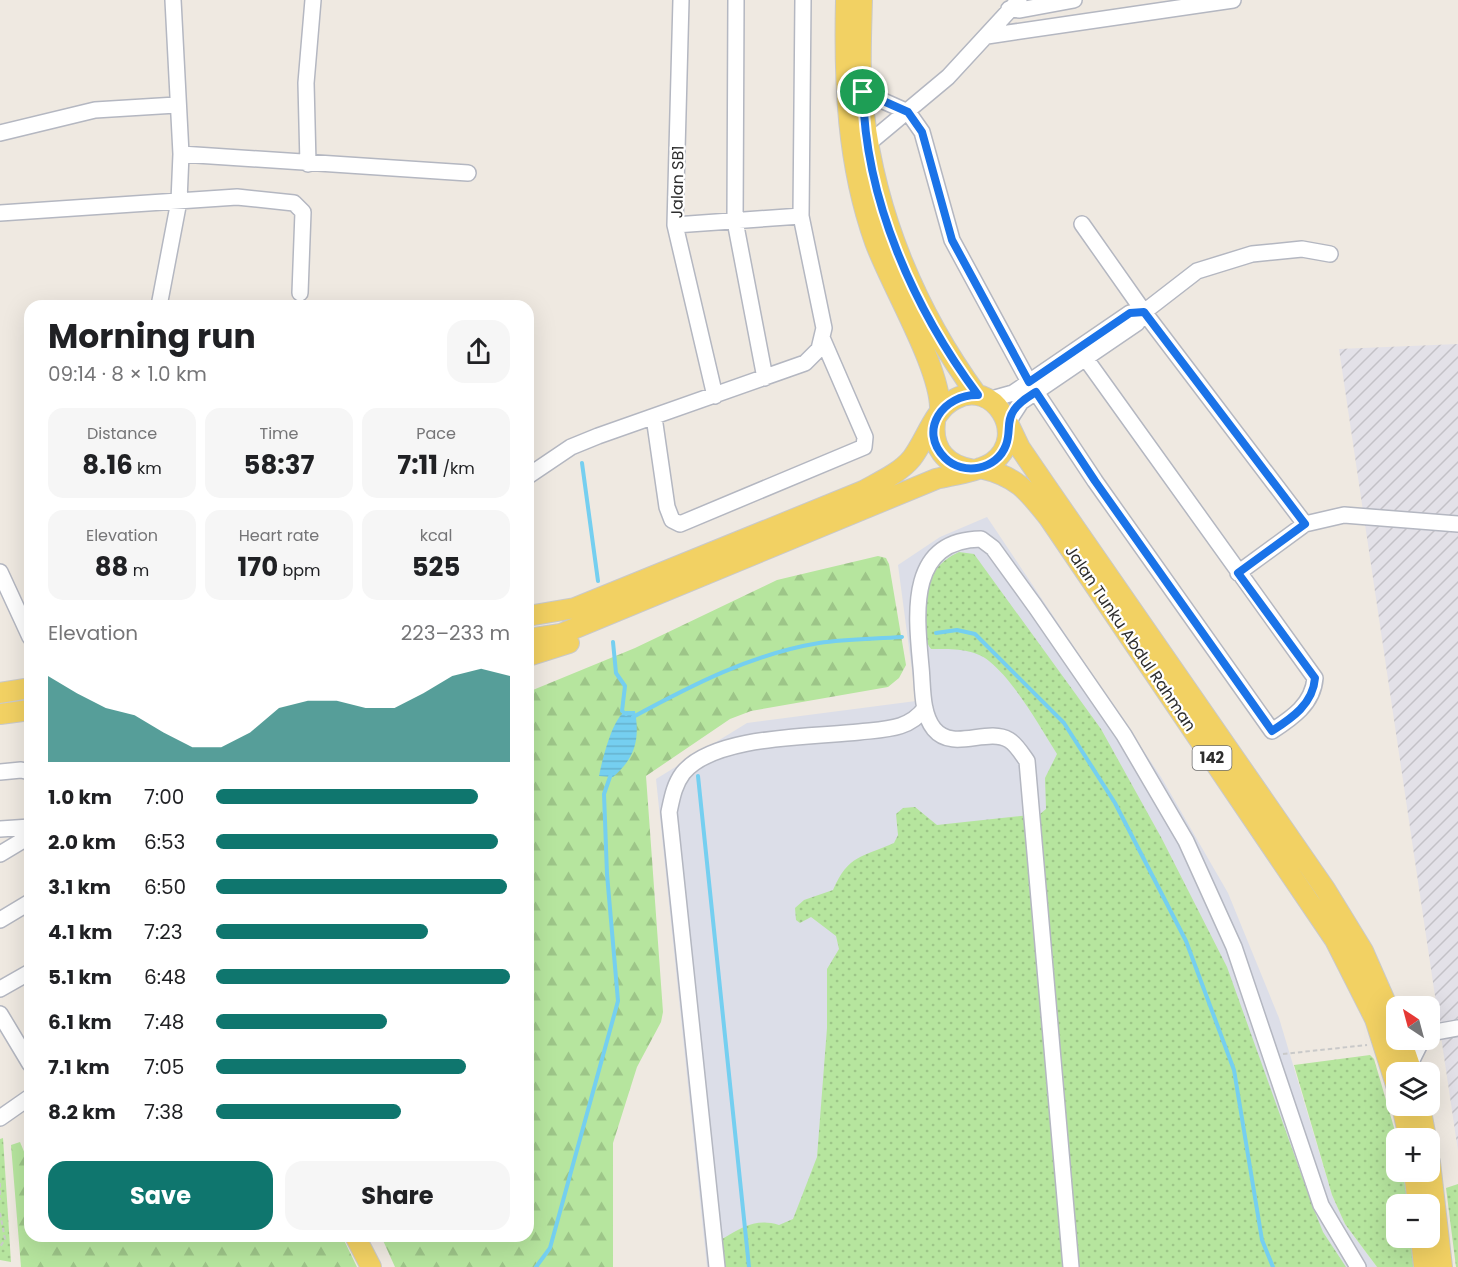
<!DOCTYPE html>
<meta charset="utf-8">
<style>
body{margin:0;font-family:Poppins,sans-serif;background:#f6f6f6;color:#202124;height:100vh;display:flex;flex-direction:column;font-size:22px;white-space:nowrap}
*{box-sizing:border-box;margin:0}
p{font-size:20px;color:#757577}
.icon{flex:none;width:33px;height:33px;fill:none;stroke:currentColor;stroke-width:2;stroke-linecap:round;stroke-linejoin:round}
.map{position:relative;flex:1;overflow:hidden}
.details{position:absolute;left:24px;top:300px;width:510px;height:942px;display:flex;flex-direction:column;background:#fff;border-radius:18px;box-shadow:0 6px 24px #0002}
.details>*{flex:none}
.needle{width:39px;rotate:324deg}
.tools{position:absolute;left:1386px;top:996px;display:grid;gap:12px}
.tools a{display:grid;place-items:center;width:54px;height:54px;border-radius:12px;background:#fff;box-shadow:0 6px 24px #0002;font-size:30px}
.pin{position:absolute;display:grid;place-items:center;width:51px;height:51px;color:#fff;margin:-26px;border:3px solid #fff;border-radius:50%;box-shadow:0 2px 6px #0007}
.round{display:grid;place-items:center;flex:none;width:63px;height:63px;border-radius:18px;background:#f6f6f6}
.head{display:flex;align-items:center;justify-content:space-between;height:102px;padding:0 24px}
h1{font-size:33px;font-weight:700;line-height:45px}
.metrics{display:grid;grid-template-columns:repeat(3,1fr);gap:9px;height:102px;padding:6px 24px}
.metrics div{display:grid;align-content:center;border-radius:15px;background:#f6f6f6;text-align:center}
.metrics b{font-size:26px;font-weight:700}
.metrics small{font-size:16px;font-weight:400}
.metrics p{font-size:16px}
.chart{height:168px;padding:12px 24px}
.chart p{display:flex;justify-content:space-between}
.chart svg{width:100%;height:108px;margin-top:6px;fill:#0f766e;opacity:.7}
.cta{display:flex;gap:12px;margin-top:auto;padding:12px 24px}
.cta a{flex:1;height:69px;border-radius:18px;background:#0f766e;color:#fff;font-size:24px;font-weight:700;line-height:69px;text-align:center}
.cta a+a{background:#f6f6f6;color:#202124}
ul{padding:0 24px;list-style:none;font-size:20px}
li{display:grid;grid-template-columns:96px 72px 1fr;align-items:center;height:45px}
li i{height:15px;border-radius:8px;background:#0f766e}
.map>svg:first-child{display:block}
.industrial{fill:url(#industrial-furrows)}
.airport{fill:#dcdee8}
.grass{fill:url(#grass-dots)}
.forest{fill:url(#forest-firs)}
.water{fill:url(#water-rules)}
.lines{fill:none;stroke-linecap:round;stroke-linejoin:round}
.stream{stroke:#75cff0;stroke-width:4}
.minor-casing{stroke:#b4b7c1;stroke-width:18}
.major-casing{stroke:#c9c9c9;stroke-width:22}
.path{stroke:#c9c9c9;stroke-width:2;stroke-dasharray:4.5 3;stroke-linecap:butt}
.minor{stroke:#fff;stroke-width:15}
.major{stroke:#f2d163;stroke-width:20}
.route-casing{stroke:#fff;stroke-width:12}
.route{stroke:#1a73e8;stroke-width:8}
.labels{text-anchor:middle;stroke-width:4.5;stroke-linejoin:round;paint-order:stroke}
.shield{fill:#fff;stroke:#6d6d6d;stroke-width:1.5}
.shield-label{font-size:15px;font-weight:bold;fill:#2e2e2e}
.street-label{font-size:16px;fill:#2e2e2e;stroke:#fff}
</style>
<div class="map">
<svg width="1458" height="1267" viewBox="0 0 1458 1267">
<defs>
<pattern id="industrial-furrows" width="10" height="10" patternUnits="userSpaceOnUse" patternTransform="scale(1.5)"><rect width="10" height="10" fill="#e3e1e8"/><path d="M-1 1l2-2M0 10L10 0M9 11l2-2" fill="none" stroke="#c3c1c7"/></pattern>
<pattern id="grass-dots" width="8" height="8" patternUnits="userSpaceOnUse" patternTransform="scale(1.5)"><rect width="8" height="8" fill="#b6e59e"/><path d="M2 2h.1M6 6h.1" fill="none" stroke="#9dc588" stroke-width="1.8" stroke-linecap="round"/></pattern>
<pattern id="forest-firs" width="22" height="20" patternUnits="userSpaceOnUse" patternTransform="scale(1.5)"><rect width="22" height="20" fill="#b6e59e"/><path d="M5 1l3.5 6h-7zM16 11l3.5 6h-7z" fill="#9dc588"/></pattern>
<pattern id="water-rules" width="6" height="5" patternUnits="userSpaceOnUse" patternTransform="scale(1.5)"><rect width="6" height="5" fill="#75cff0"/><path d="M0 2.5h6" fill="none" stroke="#66b2ce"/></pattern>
</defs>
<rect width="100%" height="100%" fill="#efe9e1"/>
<path class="industrial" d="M1458 344V1151L1339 349Z"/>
<path class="airport" d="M987 517 1161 777 1228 893 1279 1018 1332 1195 1345 1224 1377 1267H707L656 779 747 723 916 701 898 565 940 537Z"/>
<path class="grass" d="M959 552 974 554 1101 729 1162 839 1227 967 1313 1207 1323 1232 1346 1267H725L722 1239C743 1227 756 1218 779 1225L793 1219 817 1157 827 1028V969L839 949 836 936 811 917 800 923 796 920 795 908 804 900 833 890C849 854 861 858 894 843L898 835 896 814 903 808 915 807 937 825 1040 814 1046 809 1045 778 1057 754C1039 725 1015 682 989 661 974 648 949 649 931 649 923 638 925 630 925 617 925 586 928 567 959 552Z
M1370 1055 1374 1059 1395 1131 1396 1172H1403L1408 1204H1396V1238H1412L1415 1267H1377L1345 1224 1332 1195 1294 1065Z
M3 1138 11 1262 0 1260V1139Z
M1458 1184V1267H1456L1446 1188Z"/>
<path class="forest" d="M878 556 886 558 889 564 906 665 899 678 888 687 751 711 730 719 646 776 663 1012 661 1022 637 1067 613 1143V1267H395L381 1236H528V692L635 648 777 580Z
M20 1142 25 1154 30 1157V1236H342L357 1267H21L11 1145Z"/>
<path class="water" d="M626 711H635C640 740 635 758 613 777L599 776C602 761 612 718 626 711Z"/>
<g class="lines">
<path class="stream" d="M582 463 598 581
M936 633 957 630 975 634 1064 723 1115 803 1186 941 1234 1070 1262 1240 1273 1267
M613 642 616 673 625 686 622 711 626 714
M633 717C692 685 752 654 819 643 846 639 874 639 902 637
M698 776 749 1267
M536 1267 550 1248 618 1001 607 874 604 794 611 774"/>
<g class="minor-casing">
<path id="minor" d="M681 0 675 225 715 396
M736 0 735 221 765 378
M1009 9 1020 10 1074 0
M987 36 1233 0
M863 92 908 112 922 132 952 240 1029 382
M0 133 95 110 176 105
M869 143 948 77 1019 0
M181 154 468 173
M308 164 306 83 313 0
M0 213 237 197 294 203 303 212 300 293
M1082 224 1144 312 1305 524
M675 225 801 216
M159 306 179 201 181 154 173 0
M1036 392 1095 481 1272 731C1292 718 1313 704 1315 678L1086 359
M988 400 1013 393 1130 313 1144 312
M654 417 667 507 672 520 680 524 864 447 865 437 823 340
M1008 422 1021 402 1137 323 1144 312 1197 271 1252 254 1302 249 1330 254
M528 476 571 447 598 436 805 363 819 349 824 328 801 216 803 0
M0 572 30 637
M1238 573 1305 524 1344 515 1458 524
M0 772 21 770 30 772
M0 829 30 827
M0 854 30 836
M0 920 30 902
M0 989 30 972
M0 1014 30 1064
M1430 1033 1458 1028
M1410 1064 1422 1040
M0 1118 30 1097
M717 1267 669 812C672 798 674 785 683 773 714 735 813 737 859 732 885 729 909 730 925 708
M1071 1267 1027 761C1022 754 1016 744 1009 740 987 727 953 752 934 729 921 713 923 686 921 667 916 614 907 540 981 539L993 548 1035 606 1124 735 1186 841 1234 947 1321 1205 1358 1267"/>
</g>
<g class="major-casing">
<path id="major" d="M846 0C844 82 847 164 875 242 891 286 942 370 940 411
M862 0C861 38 859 77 864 114 876 216 917 313 977 395
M935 422C932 447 944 464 970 469
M1009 425 1020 448 1046 486 1325 889 1363 951 1396 1026
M980 468C1016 476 1027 490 1049 518L1335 940 1375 1019 1396 1085
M528 616 575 608 863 491C879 482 900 473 912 458 926 440 934 409 955 399 993 378 1029 435 993 462 981 471 952 475 936 479L561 634 528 639
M528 656 569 643
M0 693 30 688
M0 714 30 710
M1401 1040 1412 1072
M1402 1106 1409 1138
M1420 1106 1426 1138
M1430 1162 1442 1267
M1414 1172 1418 1204
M355 1236 371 1267
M1421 1238 1424 1267"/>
</g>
<path class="path" d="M1283 1054 1367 1045
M0 1183V1200
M0 1213 5 1239 0 1247"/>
<use href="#minor" class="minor"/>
<use href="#major" class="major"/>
</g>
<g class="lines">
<g class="route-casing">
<path id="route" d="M863 92 908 112 922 132 952 240 1029 382 1130 313 1144 312 1305 524 1238 573 1315 678C1313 704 1292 718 1272 731L1095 481 1036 392C1028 397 1020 401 1014 410 1006 421 1011 432 1006 445 997 470 963 476 945 458 917 430 944 394 978 395 914 309 865 200 863 92Z"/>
</g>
<use href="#route" class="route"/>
</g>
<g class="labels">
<rect class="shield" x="1192.5" y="746" width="39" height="24" rx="4.5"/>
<g class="shield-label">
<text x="1212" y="763">142</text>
</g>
<g class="street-label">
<text transform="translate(677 182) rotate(-89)" y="6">Jalan SB1</text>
<text transform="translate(1131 638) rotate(56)" y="6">Jalan Tunku Abdul Rahman</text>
</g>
</g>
</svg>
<div class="tools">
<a><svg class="needle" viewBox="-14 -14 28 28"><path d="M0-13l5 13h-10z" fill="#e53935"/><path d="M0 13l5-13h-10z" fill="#757577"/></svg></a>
<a><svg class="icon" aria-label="layers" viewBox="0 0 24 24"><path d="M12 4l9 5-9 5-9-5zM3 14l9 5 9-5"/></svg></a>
<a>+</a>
<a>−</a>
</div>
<div class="pin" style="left:863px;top:92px;background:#1e9e55"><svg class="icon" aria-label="arrive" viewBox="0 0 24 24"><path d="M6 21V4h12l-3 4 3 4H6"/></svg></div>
<section class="details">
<div class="head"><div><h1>Morning run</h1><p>09:14 · 8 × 1.0 km</p></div><a class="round"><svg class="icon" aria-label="share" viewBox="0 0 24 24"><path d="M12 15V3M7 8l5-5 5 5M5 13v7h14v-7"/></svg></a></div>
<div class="metrics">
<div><p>Distance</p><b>8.16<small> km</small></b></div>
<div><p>Time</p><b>58:37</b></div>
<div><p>Pace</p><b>7:11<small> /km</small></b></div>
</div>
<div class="metrics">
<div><p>Elevation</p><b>88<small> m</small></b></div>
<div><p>Heart rate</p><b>170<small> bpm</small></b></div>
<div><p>kcal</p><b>525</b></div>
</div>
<div class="chart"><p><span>Elevation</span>223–233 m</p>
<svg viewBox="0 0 160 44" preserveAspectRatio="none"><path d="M0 44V9L10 16L20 22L30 25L40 32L50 38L60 38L70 32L80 22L90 19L100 19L110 22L120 22L130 16L140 9L150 6L160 9V44z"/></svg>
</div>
<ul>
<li><b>1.0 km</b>7:00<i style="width:89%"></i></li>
<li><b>2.0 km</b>6:53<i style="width:96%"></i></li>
<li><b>3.1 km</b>6:50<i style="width:99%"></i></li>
<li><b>4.1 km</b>7:23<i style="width:72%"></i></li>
<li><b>5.1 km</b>6:48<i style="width:100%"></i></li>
<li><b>6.1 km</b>7:48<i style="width:58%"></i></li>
<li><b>7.1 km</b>7:05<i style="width:85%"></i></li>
<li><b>8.2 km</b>7:38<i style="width:63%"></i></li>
</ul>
<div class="cta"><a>Save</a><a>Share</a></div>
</section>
</div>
